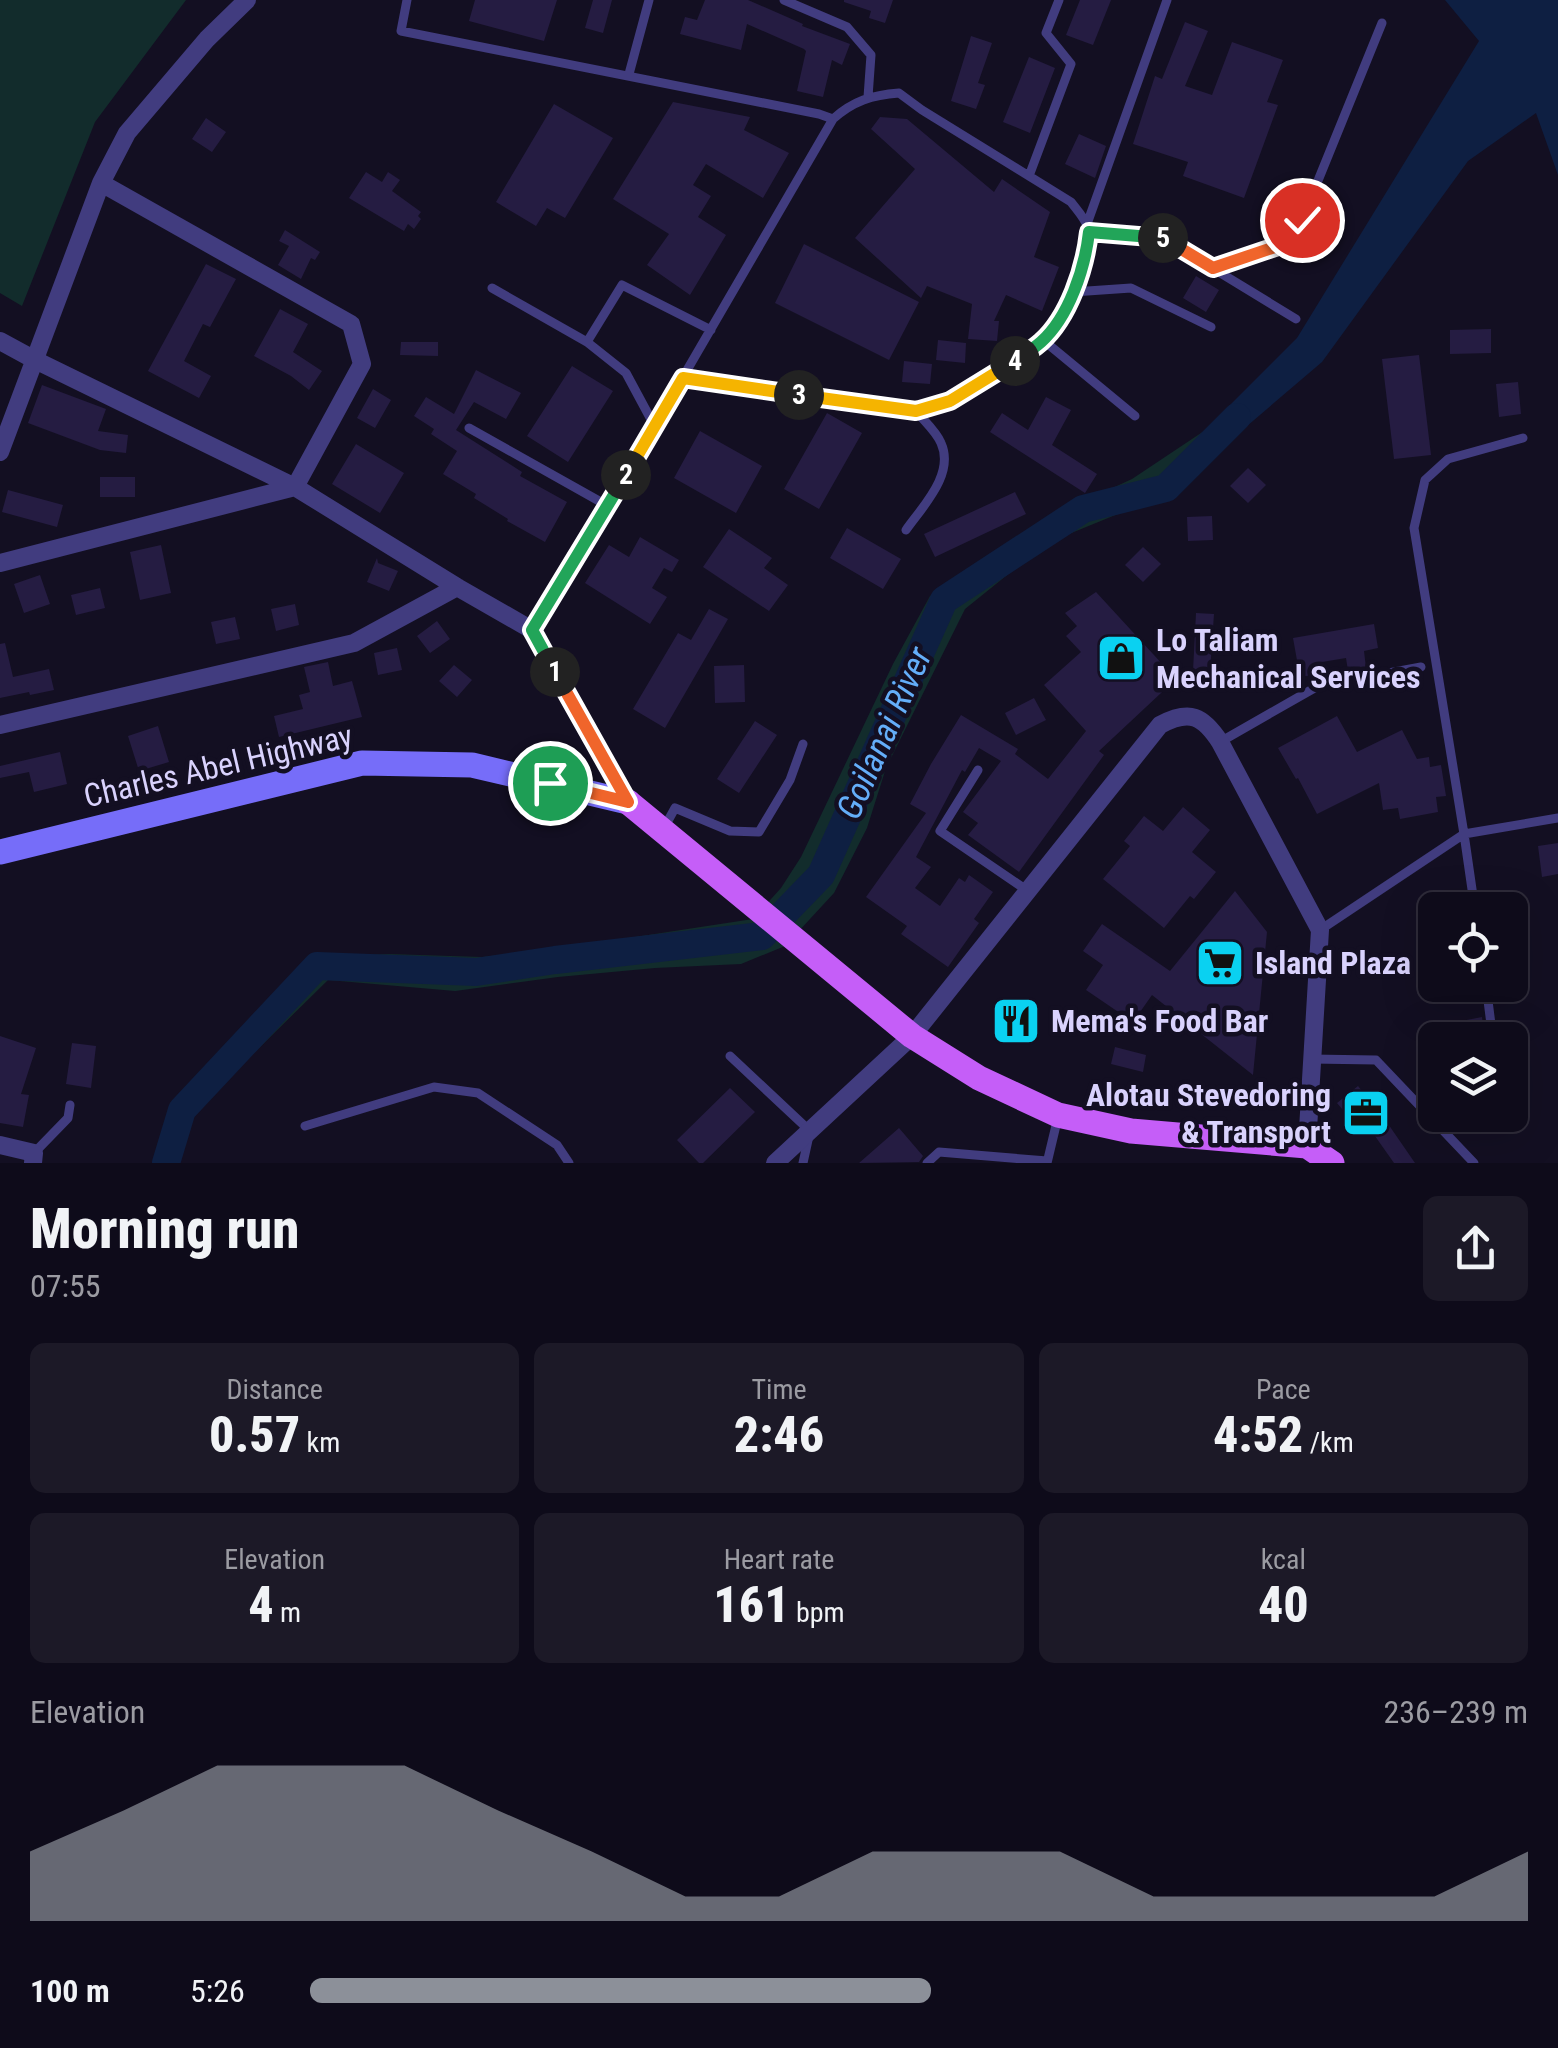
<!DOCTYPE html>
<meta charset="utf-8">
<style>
body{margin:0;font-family:"Roboto Condensed",sans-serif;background:#1c1927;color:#f1f3f6;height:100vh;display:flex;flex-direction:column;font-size:38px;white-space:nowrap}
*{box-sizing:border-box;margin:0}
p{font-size:32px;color:#9b9ba2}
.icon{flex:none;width:55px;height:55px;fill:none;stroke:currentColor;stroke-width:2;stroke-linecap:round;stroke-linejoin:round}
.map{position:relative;height:1163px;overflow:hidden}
.panel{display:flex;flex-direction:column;background:#0e0b1a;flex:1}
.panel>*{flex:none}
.fabs{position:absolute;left:1418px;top:892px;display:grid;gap:20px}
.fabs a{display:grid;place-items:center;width:110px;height:110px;border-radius:15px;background:#0e0b1a;box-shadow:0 10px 40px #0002,0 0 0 2px #2e2b39;font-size:50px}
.pin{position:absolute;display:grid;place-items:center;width:85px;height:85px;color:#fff;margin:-42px;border:5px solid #fff;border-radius:50%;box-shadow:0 2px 10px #0007}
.km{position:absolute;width:50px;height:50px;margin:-25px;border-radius:50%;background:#222;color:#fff;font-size:28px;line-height:50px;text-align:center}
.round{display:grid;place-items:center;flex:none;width:105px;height:105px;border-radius:15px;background:#1c1927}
.head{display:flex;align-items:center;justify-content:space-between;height:170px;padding:0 30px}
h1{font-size:55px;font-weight:800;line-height:75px}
.stats{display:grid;grid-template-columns:repeat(3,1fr);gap:15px;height:170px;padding:10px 30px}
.stats div{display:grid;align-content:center;border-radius:15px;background:#1c1927;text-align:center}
.stats b{font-size:50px;font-weight:800}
.stats small{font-size:28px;font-weight:400}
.stats p{font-size:28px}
.chart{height:280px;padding:20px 30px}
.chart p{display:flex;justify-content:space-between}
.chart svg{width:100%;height:180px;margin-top:10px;fill:#8c9099;opacity:.7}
ul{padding:0 30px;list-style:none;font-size:32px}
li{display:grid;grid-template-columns:160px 120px 1fr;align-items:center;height:75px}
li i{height:25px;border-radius:12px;background:#8c9099}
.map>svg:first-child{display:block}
.green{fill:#122c2c}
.water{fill:#0e1f42}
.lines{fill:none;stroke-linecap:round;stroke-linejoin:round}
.river{stroke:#0e1f42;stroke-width:28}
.building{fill:#251c42}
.lane{stroke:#413c7f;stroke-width:9}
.street{stroke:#413c7f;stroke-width:18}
.secondary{stroke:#766df9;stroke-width:25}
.primary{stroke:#c55ef8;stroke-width:25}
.split-1-casing{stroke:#fff;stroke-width:20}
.split-2-casing{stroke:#fff;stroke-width:20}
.split-3-casing{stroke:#fff;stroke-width:20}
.split-4-casing{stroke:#fff;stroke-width:20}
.split-5-casing{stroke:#fff;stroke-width:20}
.split-6-casing{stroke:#fff;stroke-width:20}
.split-1{stroke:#f0652b;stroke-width:12}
.split-2{stroke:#22a559;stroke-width:12}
.split-3{stroke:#f5b400;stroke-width:12}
.split-4{stroke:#f5b400;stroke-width:12}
.split-5{stroke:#22a559;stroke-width:12}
.split-6{stroke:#f0652b;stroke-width:12}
.labels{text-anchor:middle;stroke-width:9;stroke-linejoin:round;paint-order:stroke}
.poi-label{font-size:32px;font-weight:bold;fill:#d9d2fd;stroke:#130f22;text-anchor:start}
.street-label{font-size:32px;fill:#d9d2fd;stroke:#130f22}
.water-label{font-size:35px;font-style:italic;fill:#64aef9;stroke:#130f22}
</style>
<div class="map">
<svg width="1558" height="1163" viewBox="0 0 1558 1163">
<rect width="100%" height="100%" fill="#130f22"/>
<path class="green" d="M0 0H186L95 122 22 306 0 293Z
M1204 431 1220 449 1213 458 1174 491 1047 543 965 609 886 768 867 828 834 893 785 946 741 964 655 968 558 977 455 991 328 980 192 1114 176 1163H153L171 1111 307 958 389 954 482 957 563 948 753 919 781 888 801 857 893 664 930 596 1056 514 1132 479Z"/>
<path class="water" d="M1445 0H1558V175L1536 113 1468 161 1322 362 1220 449 1204 431 1297 338 1479 41Z"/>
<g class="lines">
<path class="river" d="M166 1163 182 1110 317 966 476 972 555 960 762 936 821 875 944 600 1083 509 1166 488 1237 417"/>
</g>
<path class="building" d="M475 0H557L544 41 469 21Z
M593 0H612L603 33 585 28Z
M705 0H748L803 24 802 26 850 44 842 65 832 60 823 97 797 91 806 51 804 49 747 24 741 50 680 34 685 17 697 20Z
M844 0H893L885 23 869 18 871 11 844 2Z
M1080 0H1111L1093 45 1066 35Z
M1185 22 1208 31 1185 86 1212 95 1232 42 1283 60 1267 102 1278 105 1244 198 1183 176 1188 162 1133 144 1155 76 1162 79Z
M971 36 992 43 978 83 985 85 976 109 951 101Z
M1029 57 1055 68 1030 133 1003 122Z
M673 102 750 117 744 130 789 153 763 198 706 164 693 185 711 196 698 217 726 235 690 295 647 265 669 234 613 199Z
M554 104 613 138 565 218 547 208 536 226 496 202Z
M880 117 907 119 994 192 1002 179 1050 212 1034 257 1059 267 1042 311 1006 295 994 321H999L997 341 968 339 972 304 927 286 921 298 855 238 915 169 871 129Z
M206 118 226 132 212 152 192 139Z
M1079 134 1106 146 1095 178 1065 164Z
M366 172 382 182 388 172 400 180 392 191 421 212 418 216 421 219 414 229 408 224 404 231 349 198Z
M285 230 320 252 315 260 311 258 301 279 278 265 289 246 279 241Z
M804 244 919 302 889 360 775 303Z
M206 264 236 279 210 327 203 324 184 361 211 376 199 398 148 371Z
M1196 276 1219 290 1206 312 1183 298Z
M280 309 308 324 293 352 322 371 309 390 291 376 254 356Z
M1491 329V353L1450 354V330Z
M938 340 966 343 965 363 936 360Z
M401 342H438V356L400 355Z
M1419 355 1431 455 1394 459 1382 359Z
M904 361 932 364 930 384 902 382Z
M572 366 613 391 568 462 527 436Z
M476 370 521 393 506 419 474 402 456 430 522 472 520 476 567 502 545 542 507 521 508 519 474 498 476 494 443 474 457 451 431 434 434 429 414 416 426 397 454 414Z
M1518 382 1521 414 1499 417 1496 384Z
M42 385 106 409 98 431 128 435 126 453 100 450 28 423Z
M373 389 391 400 375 428 357 418Z
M1046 397 1071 410 1052 445 1097 474 1085 493 990 432 1002 413 1028 430Z
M827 413 862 433 819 509 784 489Z
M700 431 762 466 736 513 674 478Z
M356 444 404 473 380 513 332 484Z
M1248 468 1266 485 1248 503 1230 486Z
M100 477H135V497H100Z
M8 490 63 505 57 527 2 512Z
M1015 492 1026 514 935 557 924 534Z
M1212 516 1213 540 1188 541 1187 517Z
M847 528 901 559 883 589 830 558Z
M729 529 772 558 764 568 788 585 769 611 703 567Z
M640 537 679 560 672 572 664 568 652 588 667 597 650 624 585 583 609 545 629 557Z
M161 545 171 593 140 600 130 552Z
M1143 547 1161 564 1143 582 1125 565Z
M377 558 378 563 398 571 389 591 367 582Z
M40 575 50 604 24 613 14 584Z
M100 588 105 608 76 615 71 595Z
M1096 592 1176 679 1099 751 1104 755 1019 872 968 835 978 823 963 812 1001 761 979 748 965 772 962 770 916 857 931 867 915 888 940 906 959 878 965 882 969 875 993 892 974 919 979 923 948 967 901 934 907 926 866 897 926 813 910 804 931 764 961 715 1018 749 1015 754 1048 779 1086 731 1044 685 1081 652 1066 636 1077 626 1065 613Z
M295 604 299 625 276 631 271 609Z
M709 609 728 619 665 728 633 709 678 633 691 640Z
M1196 613 1214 614 1210 672 1193 671Z
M235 617 240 639 216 644 211 622Z
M437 621 450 639 430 653 417 636Z
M1374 624 1378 648 1364 651 1366 668 1348 671 1346 658 1322 662 1324 673 1300 677 1293 638Z
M5 643 13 677 49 669 54 690 30 695 29 692 0 698V644Z
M397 648 402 670 378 675 374 653Z
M328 662 333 686 352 681 362 717 279 737 274 716 303 709 299 695 310 692 304 667Z
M454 665 472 680 457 697 439 681Z
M744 665 745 702 715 703 714 666Z
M1034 698 1046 720 1016 735 1005 713Z
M1337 716 1357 752 1402 730 1417 759 1429 757 1430 767 1441 765 1446 796 1436 797 1438 812 1400 819 1398 808 1383 810 1379 783 1317 814 1298 778 1296 779 1278 748Z
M755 721 777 735 739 793 717 779Z
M158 726 169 762 139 771 128 736Z
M60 752 67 784 34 792 29 772 0 778V766Z
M1183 807 1210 830 1192 852 1216 872 1194 899 1190 896 1164 928 1103 879 1130 846 1124 841 1144 816 1163 831Z
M1558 843V874L1542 877 1538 846Z
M1235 891 1267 932 1253 1075 1152 995 1133 1022 1086 990 1103 965 1083 951 1102 924 1170 971Z
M1009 1002 1036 1021 1022 1041 995 1022Z
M1482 1017 1485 1039 1449 1040 1446 1024Z
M0 1036 36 1048 21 1094 29 1095 23 1127 0 1123Z
M72 1043 96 1046 91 1088 66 1084Z
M1115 1047 1146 1055 1143 1072 1111 1064Z
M1358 1086 1384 1118 1415 1163H1394L1370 1129 1364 1135 1337 1103Z
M730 1088 755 1112 703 1163H699L677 1140Z
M899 1128 923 1156 919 1162 859 1163Z"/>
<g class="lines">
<path class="lane" d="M407 0 401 31 819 114 833 119
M784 0 847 27 871 55 868 97
M629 74 649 0
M1029 176 1071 64 1046 33 1059 0
M1087 224 1167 0
M1089 232 1163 238 1296 319
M1213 268 1278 246 1302 220 1382 23
M492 288 587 342 626 373 654 425
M1073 292 1131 288 1211 327
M1043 340 1135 416
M587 342 622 285 711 330
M469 428 608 506
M906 530C923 506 955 474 941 443 936 431 924 421 916 411
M1220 742 1318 686 1421 667
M978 770 940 831 1028 891
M624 795 532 630 608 506 833 119C853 101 872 95 899 93L922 110 1071 202C1077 210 1085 218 1088 228 1095 257 1064 320 1043 340 1024 359 977 388 953 400 941 405 928 408 916 411L683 378
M664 828 675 808 730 831 759 832 790 780 803 744
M1475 910 1464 834 1558 818
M1320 930 1464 834 1414 528 1425 480 1448 459 1523 438
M1486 985 1493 1040
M730 1056 810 1131 803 1163
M1311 1059 1376 1060 1474 1163
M305 1126 434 1087 478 1093 557 1145 569 1163
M34 1153 68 1118 70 1105
M927 1163 939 1152 1047 1161
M1047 1163 1058 1117"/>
<path class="street" d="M101 183 127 133 207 39 247 0
M0 341 35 360 295 487 457 587 532 630
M0 452 101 183 351 324 362 364 295 487 0 563
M0 725 354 643 457 587
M0 1145 34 1153 33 1163
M775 1163 912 1036 1160 725C1190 709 1203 716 1220 742L1320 930 1307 1146"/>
<path class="secondary" d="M0 852 362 763 472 765 628 802"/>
<path class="primary" d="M628 802 912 1036 979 1078 1058 1115 1131 1131 1307 1146 1332 1163"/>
</g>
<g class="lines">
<g class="split-1-casing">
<path id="split-1" d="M550 783 628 802 555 672"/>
</g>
<g class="split-2-casing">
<path id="split-2" d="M555 672 532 630 626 475"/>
</g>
<g class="split-3-casing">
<path id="split-3" d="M626 475 683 378 799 395"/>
</g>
<g class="split-4-casing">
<path id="split-4" d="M799 395 916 411 950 401 1015 361"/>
</g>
<g class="split-5-casing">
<path id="split-5" d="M1015 361C1024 355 1033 349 1041 342 1069 317 1085 268 1089 232L1163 238"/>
</g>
<g class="split-6-casing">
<path id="split-6" d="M1163 238 1213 268 1278 246 1302 220"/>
</g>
<use href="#split-1" class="split-1"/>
<use href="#split-2" class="split-2"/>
<use href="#split-3" class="split-3"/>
<use href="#split-4" class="split-4"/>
<use href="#split-5" class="split-5"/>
<use href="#split-6" class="split-6"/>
</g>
<defs>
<g id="shop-square" transform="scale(2.5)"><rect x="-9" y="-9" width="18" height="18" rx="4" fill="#0ad1f1" stroke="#130f22"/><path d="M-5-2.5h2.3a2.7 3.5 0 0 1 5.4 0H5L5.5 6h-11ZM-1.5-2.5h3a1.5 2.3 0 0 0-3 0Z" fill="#111"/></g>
<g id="supermarket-square" transform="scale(2.5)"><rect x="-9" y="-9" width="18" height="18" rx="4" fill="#0ad1f1" stroke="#130f22"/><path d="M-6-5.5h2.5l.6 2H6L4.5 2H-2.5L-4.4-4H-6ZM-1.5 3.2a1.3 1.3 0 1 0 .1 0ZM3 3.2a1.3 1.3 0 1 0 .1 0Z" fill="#111"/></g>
<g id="restaurant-square" transform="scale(2.5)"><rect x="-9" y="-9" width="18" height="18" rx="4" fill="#0ad1f1" stroke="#130f22"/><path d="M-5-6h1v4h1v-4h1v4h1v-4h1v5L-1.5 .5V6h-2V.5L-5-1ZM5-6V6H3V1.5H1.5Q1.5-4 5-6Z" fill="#111"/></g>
<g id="office-square" transform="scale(2.5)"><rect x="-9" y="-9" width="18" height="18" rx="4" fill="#0ad1f1" stroke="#130f22"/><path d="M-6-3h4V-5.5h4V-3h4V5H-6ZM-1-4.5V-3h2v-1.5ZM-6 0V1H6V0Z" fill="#111"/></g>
</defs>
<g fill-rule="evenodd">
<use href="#shop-square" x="1121" y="658"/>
<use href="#supermarket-square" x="1220" y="963"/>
<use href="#restaurant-square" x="1016" y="1021"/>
<use href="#office-square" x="1366" y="1113"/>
</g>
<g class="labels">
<g class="poi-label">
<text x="1156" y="651">Lo Taliam<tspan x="1156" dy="37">Mechanical Services</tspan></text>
<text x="1255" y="974">Island Plaza</text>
<text x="1051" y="1032">Mema's Food Bar</text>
<text x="1331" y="1106" text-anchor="end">Alotau Stevedoring<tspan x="1331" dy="37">&amp; Transport</tspan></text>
</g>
<g class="street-label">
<text transform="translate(218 766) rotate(-13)" y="11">Charles Abel Highway</text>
</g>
<g class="water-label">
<text transform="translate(884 733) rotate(-66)" y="12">Goilanai River</text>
</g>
</g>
</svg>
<div class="fabs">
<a><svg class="icon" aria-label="locate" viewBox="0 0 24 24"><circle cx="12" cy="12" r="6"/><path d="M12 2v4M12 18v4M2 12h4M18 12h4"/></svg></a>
<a><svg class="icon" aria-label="layers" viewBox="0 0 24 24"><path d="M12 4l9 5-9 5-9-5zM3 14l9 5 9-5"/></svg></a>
</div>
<div class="pin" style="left:550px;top:783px;background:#1e9e55"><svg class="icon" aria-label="arrive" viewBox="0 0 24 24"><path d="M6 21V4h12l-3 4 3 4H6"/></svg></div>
<div class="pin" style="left:1302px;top:220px;background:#d93025"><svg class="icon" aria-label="check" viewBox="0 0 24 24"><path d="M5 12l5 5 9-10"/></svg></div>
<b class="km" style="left:555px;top:672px">1</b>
<b class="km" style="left:626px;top:475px">2</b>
<b class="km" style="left:799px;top:395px">3</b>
<b class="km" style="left:1015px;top:361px">4</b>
<b class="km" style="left:1163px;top:238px">5</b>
</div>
<section class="panel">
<div class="head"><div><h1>Morning run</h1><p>07:55</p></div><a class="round"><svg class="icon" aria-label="share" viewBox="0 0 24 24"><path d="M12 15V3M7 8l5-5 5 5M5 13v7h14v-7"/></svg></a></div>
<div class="stats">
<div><p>Distance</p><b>0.57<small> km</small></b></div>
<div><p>Time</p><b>2:46</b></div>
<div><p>Pace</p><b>4:52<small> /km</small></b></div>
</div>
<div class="stats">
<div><p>Elevation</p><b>4<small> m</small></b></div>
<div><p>Heart rate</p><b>161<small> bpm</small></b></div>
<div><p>kcal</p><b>40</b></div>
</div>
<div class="chart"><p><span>Elevation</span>236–239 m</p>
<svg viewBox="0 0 160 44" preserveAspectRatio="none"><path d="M0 44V27L10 17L20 6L30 6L40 6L50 17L60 27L70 38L80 38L90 27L100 27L110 27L120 38L130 38L140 38L150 38L160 27V44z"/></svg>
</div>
<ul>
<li><b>100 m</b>5:26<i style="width:51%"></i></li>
</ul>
</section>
